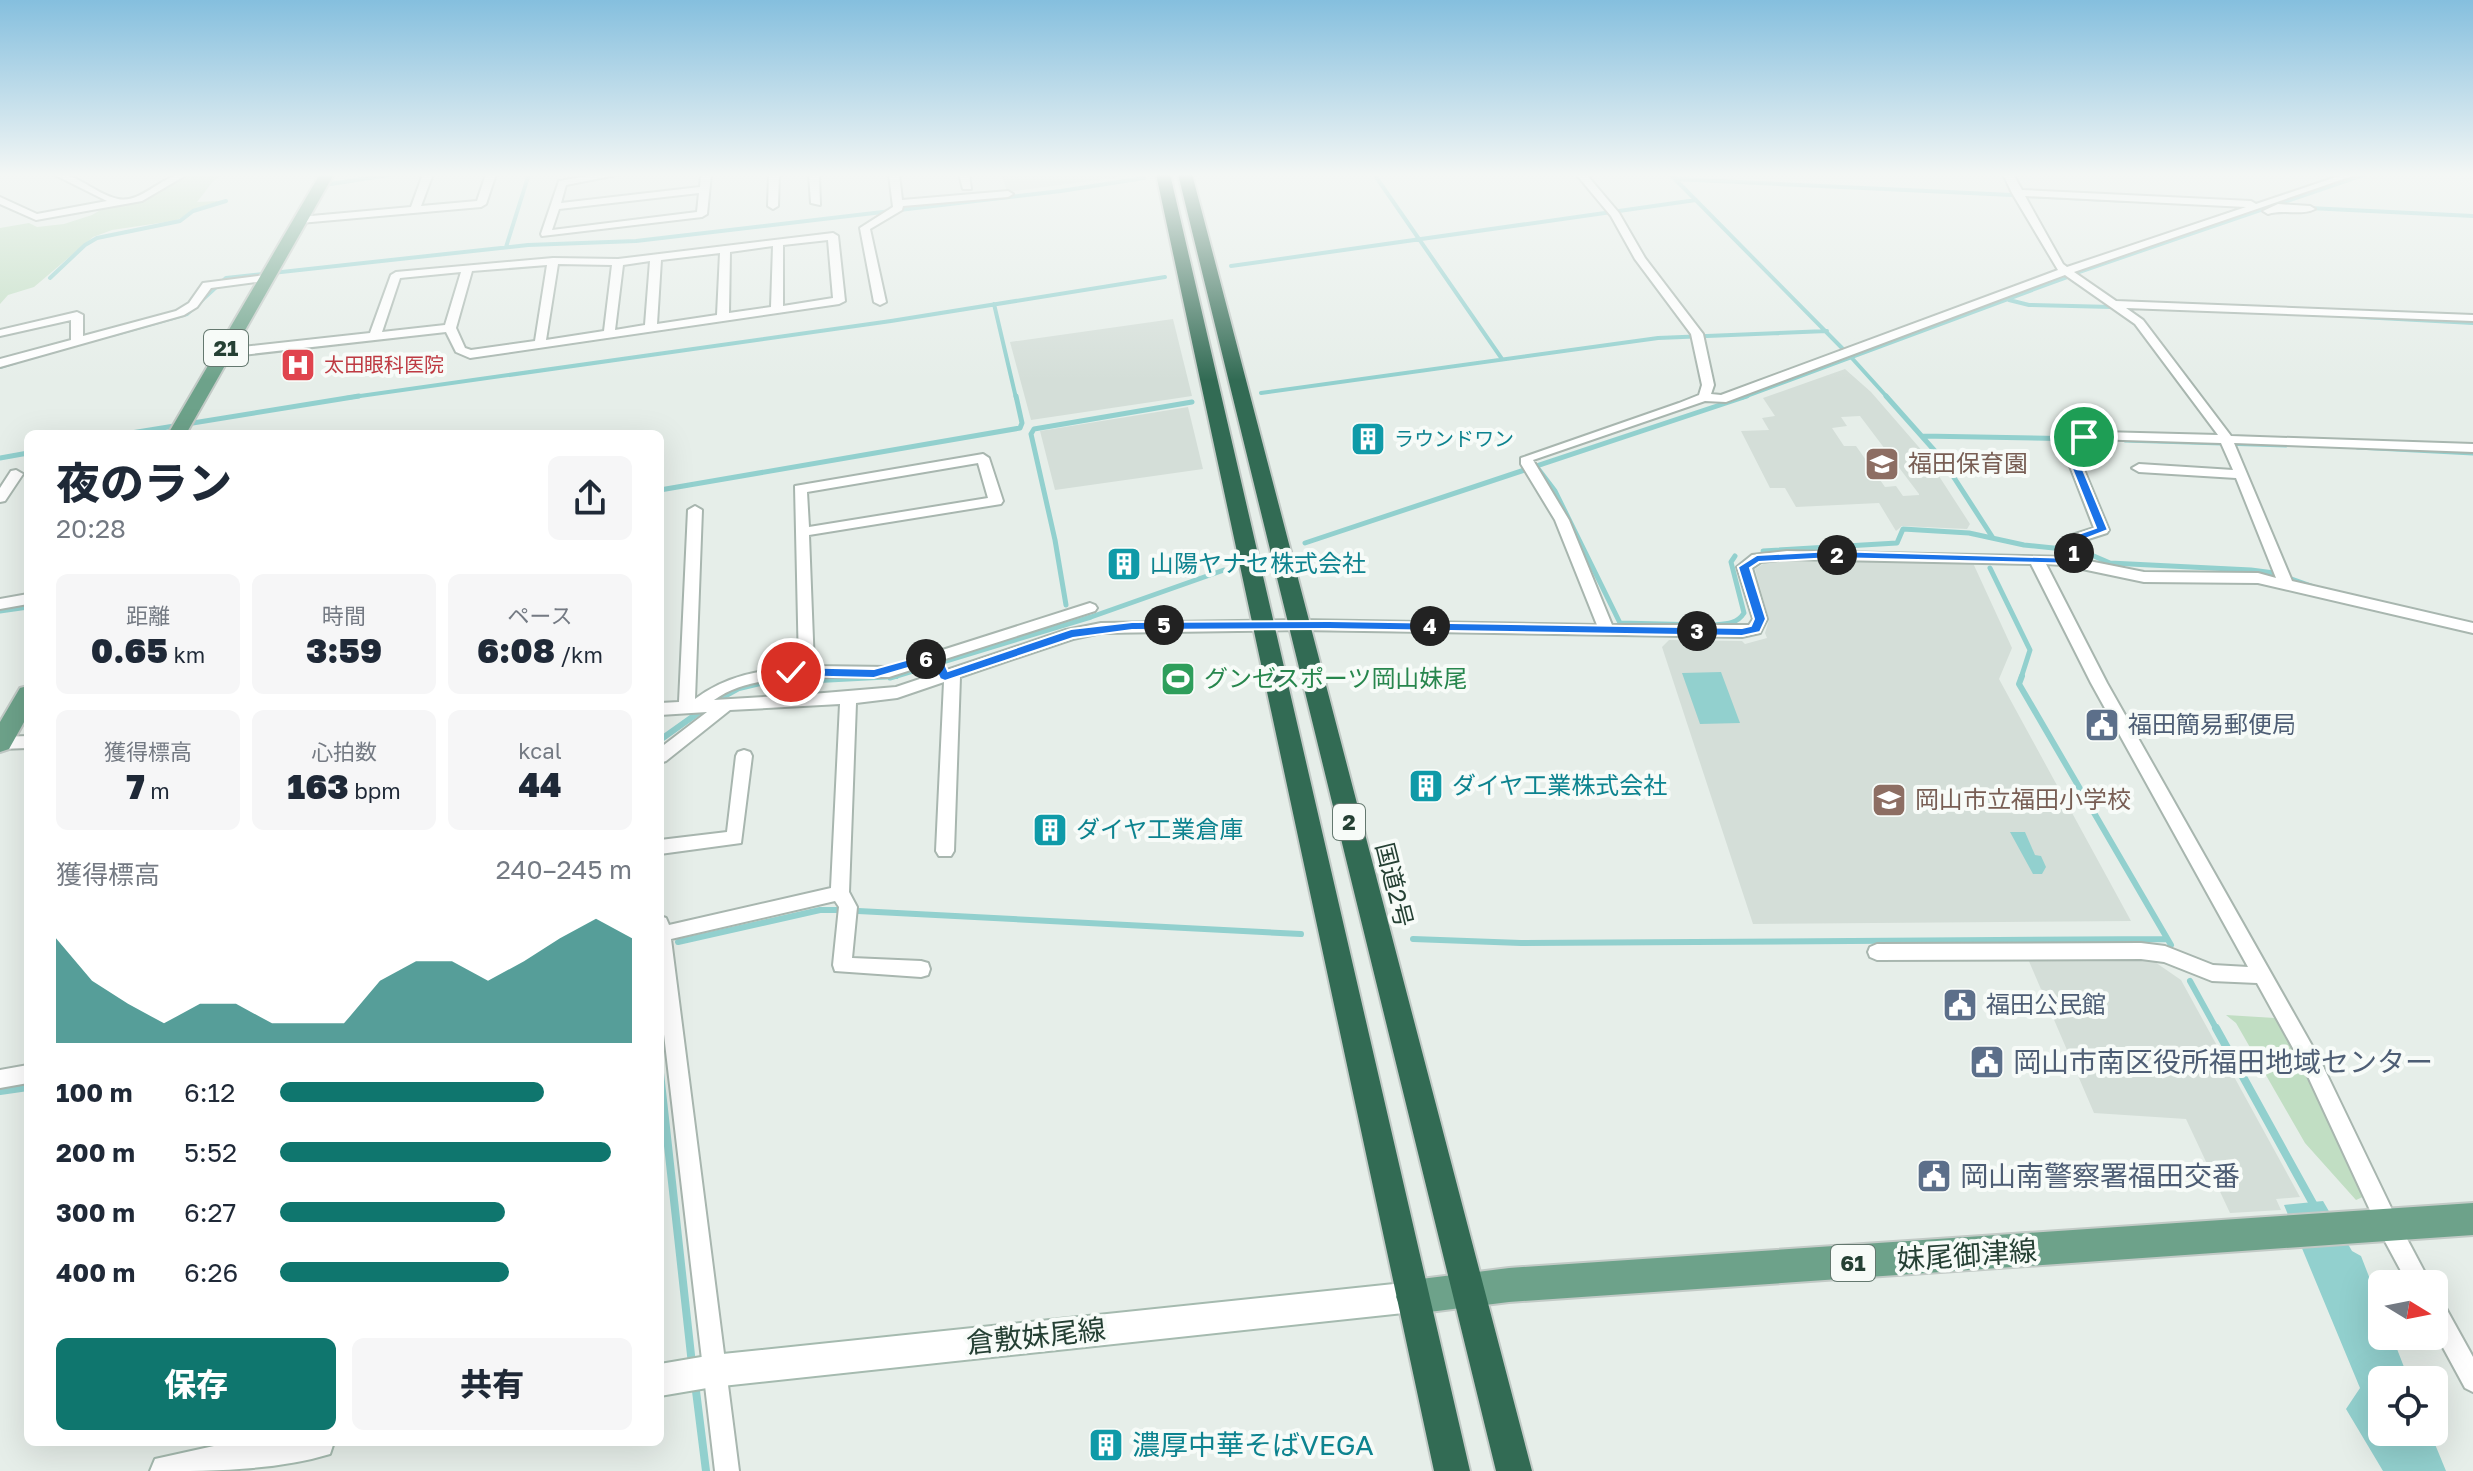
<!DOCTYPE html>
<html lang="ja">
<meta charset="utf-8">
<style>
body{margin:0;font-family:"Golos Text","Noto Sans JP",sans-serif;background:#f6f6f7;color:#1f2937;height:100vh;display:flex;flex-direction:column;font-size:30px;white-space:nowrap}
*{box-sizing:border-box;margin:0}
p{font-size:26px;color:#747a83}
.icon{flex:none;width:44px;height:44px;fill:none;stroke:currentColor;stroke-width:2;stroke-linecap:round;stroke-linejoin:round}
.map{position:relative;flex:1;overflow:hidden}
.side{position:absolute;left:24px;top:430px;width:640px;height:1016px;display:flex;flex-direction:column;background:#fff;border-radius:12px;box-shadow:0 8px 32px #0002}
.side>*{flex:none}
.needle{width:52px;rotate:100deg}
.controls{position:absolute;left:2368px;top:1270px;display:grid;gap:16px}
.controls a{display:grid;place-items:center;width:80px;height:80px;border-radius:12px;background:#fff;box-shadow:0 8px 32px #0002;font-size:40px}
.pin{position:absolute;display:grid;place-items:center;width:68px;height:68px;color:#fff;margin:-34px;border:4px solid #fff;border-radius:50%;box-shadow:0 2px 8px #0007}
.km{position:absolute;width:40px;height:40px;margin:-20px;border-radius:50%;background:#222;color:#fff;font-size:22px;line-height:40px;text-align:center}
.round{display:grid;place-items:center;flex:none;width:84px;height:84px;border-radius:12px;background:#f6f6f7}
.summary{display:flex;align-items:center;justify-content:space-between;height:136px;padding:0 32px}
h1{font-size:44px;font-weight:800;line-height:60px}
.metrics{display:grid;grid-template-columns:repeat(3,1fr);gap:12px;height:136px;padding:8px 32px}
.metrics div{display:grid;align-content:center;border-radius:12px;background:#f6f6f7;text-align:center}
.metrics b{font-size:34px;font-weight:800}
.metrics small{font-size:22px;font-weight:400}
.metrics p{font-size:22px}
.chart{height:224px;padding:16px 32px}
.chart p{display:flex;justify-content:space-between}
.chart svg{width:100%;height:144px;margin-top:8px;fill:#0f766e;opacity:.7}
.action{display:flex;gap:16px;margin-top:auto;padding:16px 32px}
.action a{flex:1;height:92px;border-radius:12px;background:#0f766e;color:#fff;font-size:32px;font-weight:800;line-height:92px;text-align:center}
.action a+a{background:#f6f6f7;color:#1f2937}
ul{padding:0 32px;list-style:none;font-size:26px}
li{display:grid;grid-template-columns:128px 96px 1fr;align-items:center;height:60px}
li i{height:20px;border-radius:10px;background:#0f766e}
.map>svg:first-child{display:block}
.built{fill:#d4ded8;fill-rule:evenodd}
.green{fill:#c1dec3}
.water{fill:#92d0ce}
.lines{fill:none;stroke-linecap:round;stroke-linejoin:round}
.stream-far3{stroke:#92d0ce;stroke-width:4}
.stream-far2{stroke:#92d0ce;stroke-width:5}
.stream-far1{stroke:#92d0ce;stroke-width:6}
.stream{stroke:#92d0ce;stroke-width:8}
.street-casing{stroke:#a8b6af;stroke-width:4}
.secondary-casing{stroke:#a5baaf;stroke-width:4}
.primary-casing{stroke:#c2cac6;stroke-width:4}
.highway-casing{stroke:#c2cac6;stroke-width:4}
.street{fill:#fff;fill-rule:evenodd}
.secondary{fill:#fff;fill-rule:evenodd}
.primary{fill:#6da28a;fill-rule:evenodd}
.highway{fill:#326b54;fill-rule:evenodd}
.route{fill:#1a73e8;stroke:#fff;stroke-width:2}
.labels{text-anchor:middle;stroke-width:8;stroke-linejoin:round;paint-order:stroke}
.far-health-label{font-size:20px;fill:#be3a42;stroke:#f7fbf8;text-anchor:start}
.far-culture-label{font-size:20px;fill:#0d838f;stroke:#f7fbf8;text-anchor:start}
.shield{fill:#f7fbf8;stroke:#64786f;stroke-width:2}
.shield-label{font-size:22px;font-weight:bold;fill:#254034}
.education-label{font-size:24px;fill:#785e54;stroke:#f7fbf8;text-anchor:start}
.culture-label{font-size:24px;fill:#0d838f;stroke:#f7fbf8;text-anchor:start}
.leisure-label{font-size:24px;fill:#27864d;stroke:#f7fbf8;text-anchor:start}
.service-label{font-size:24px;fill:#4e5e75;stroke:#f7fbf8;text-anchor:start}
.street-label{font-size:24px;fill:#254034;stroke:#f7fbf8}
.near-service-label{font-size:28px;fill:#4e5e75;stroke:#f7fbf8;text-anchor:start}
.near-street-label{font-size:28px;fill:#254034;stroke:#f7fbf8}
.near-culture-label{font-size:28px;fill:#0d838f;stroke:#f7fbf8;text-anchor:start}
</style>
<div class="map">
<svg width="2473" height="1471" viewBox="0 0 2473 1471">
<rect width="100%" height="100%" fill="#e6eee9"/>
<path class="built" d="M1002 174H1144L1007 192Z
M1173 319 1192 396 1031 420 1010 342Z
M1845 369 1871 392 1924 453 1970 524 1967 529 1902 526 1896 531 1879 503 1796 507 1785 488H1770L1741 431 1769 430 1762 418 1775 416 1763 398ZM1860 416 1919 494V495L1903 496 1896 486 1885 487 1856 446H1844L1832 428 1847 426 1841 417Z
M1188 407 1203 469 1055 490 1040 431Z
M1843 558 1973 563 2012 648 1999 679 2131 921 1753 924 1662 647 1669 640 1742 641 1745 644 1767 638 1765 633 1769 620 1755 569 1768 561 1778 559Z
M2028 959 2152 960 2181 980 2300 1197 2276 1199 2281 1210 2230 1213 2186 1119 2094 1113Z"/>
<path class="green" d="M193 174H226L214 180 197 202 220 201 190 211 184 217 173 221 112 230 93 237 34 287 8 295 0 304V228L29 223 37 227 64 224 92 215 107 206 140 200Z
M2226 1015 2275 1018 2307 1070 2365 1196 2356 1200 2305 1143 2236 1023Z"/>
<path class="water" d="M1721 672 1740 723 1700 724 1682 673Z
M2010 832H2025L2035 855 2041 856 2046 867 2042 874H2033Z
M2323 1201 2352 1251 2361 1256 2382 1310V1336H2392L2409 1380H2382V1432H2430L2446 1471H2383L2346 1409 2360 1388 2284 1205Z"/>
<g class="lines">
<path class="stream-far3" d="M1374 174 1502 359
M1670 174 1842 348
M1675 179 2012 195
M331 184 395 174
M2029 196 2129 201
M2309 208 2473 216
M506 247 529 174
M1231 266 1696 200
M2076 273 2366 174
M50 278 85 245 97 238 180 221 193 211 226 201
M2009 300 2029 305 2112 307
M994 304 1016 398
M2361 317 2473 323
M112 335 187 314 226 278 528 245 636 241 1061 191 1144 178
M1850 356 1888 398
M0 367 16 362
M1261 393 1658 338 1827 331
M346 398 891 321 1165 277
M1741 398 2067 277"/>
<path class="stream-far2" d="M1886 396 1942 459 1993 538
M125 434 359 396
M1922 436 2086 439
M2125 440 2286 445
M2357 447 2473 453
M0 458 28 453
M1536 466 1555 491 1620 623 1703 625
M660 490 1020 428 1022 423 1016 396
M1305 543 1747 396
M1763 551 1897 543 1903 529 1969 533 2024 545 2082 551 2110 563 2251 570 2274 573 2314 587
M1990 568 2030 650 2021 678
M1066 605 1055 540 1031 434 1034 429 1192 402
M0 611 28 607
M1714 625C1726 624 1737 624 1744 613L1731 562 1735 556
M890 678 1091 617 1224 570"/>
<path class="stream-far1" d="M2022 676 2019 684 2171 945
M714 702 739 688 760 683 896 676
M660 740 705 708
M858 911 1301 934
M1413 939 1521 943 2167 939
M678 942 820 910H838
M2190 981 2217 1030"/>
<path class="stream" d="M2216 1028 2316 1209
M660 1073 692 1364
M0 1091 28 1087
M695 1383 706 1471"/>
<g class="street-casing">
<path id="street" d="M53 174C77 172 94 194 118 199 143 204 163 172 188 174L142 201 36 220 0 204V197L37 214 107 201Z
M423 174H433L421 206 477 201 486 174H496L486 204 481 207 300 223 295 220 300 217 411 207Z
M601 174H621L566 185 561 203 700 187 701 174H711L707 214 702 217 542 236 541 234 559 181ZM699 193 697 212 552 230 559 209Z
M769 174H779L778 206 773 209 768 206Z
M809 174H819L820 205 811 203Z
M889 174H899L902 200 1008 191 1013 194 1008 197 903 206 902 210 870 229 886 302 880 305 874 302 860 228 893 207Z
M959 174H969L971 189H963Z
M1576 174H1586L1619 213 1645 258 1703 334 1714 385 1711 394 1721 395 2058 270 2012 193 2003 174H2013L2022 190 2251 201 2256 204 2345 174H2358L2074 272 2116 301 2473 315V321L2126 308 2143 320 2231 436 2473 444V452L2234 443 2292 581 2473 623V633L2258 583 2144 582 2063 565 2046 564 2107 683 2319 1058 2397 1220 2431 1284H2408L2381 1234 2305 1070 2257 983 2212 981 2164 962 2141 959 1877 960 1870 957 1868 952 1870 947 1877 944 2141 943 2165 946 2213 965 2248 967 2091 683 2031 564 1787 559 1761 562 1752 568 1767 619 1760 633 1742 637 1299 630 1101 633 1073 639 960 677 954 851 951 856H939L936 851 944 682 897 698 856 703 849 892 857 907 852 958 921 961 928 963 930 969 928 975 921 977 835 971 833 965 839 907 835 901 671 939 739 1471H715L660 1000V916L666 918 669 925 831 888 840 704 730 710 666 761 660 763V748L707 712 660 715V703L679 702 688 510 695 506 702 510 695 699C727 675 760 670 799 667L795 486 983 454 989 458 1003 501 1001 504 809 535 814 666 889 667 1090 603 1095 605 1097 608 1095 611 889 677H814L812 694 896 687 1066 630 1101 623 1299 620 1597 625 1555 520 1521 464V458L1679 403 1699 395 1702 385 1691 334 1635 259 1611 216ZM2025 196 2246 207 2067 267 2063 264ZM2065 275 2135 324 2218 435 2062 431V437L2078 438 2086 458 2074 457 2068 461 2094 528 2066 537 2064 540 2069 557 1787 551 1752 555 1737 567 1753 619 1749 625H1612L1569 520 1533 460 1705 401 1726 402ZM2091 439 2221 443 2233 470 2139 464 2132 468 2139 472 2236 478 2276 578 2258 573 2144 572 2084 560 2079 542 2107 533 2109 530 2082 465 2094 466 2100 462ZM978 463 988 498 809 527 807 492ZM798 678 797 695 714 700C739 682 768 680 798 678Z
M2278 204 2310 206 2315 209C2302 216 2283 209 2268 214L2263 211Z
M833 233 838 236 845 301 839 304 470 358 456 352 446 332 224 357 218 353 224 349 370 333 391 275 396 272 553 258 618 259ZM828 240 833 298 783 306V245ZM773 246 771 307 729 313 730 252ZM720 253 717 315 657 324 661 260ZM650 261 645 325 615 330 623 265ZM558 264 612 265 604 331 546 340ZM547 265 535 341 471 350 465 348 456 328 472 271ZM461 272 445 325 382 332 400 278Z
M266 275 271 278 270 280 211 288 197 307 184 315 0 367V359L71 340V320L0 336V330L77 312 83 315V336L176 311 189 303 203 283Z
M16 470 23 474 5 501 0 502V488L11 471Z
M28 594V604L0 609V599Z
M28 736V748L0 749V737Z
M744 750 750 752 752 756 741 843 660 854V840L727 832 736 756 738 752Z
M28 1065V1083L0 1088V1070Z
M2434 1298 2442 1301 2473 1357V1392L2465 1388 2434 1331Z"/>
</g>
<g class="secondary-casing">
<path id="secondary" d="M1413 1282 1424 1286 1428 1297 1424 1308 1413 1312 713 1387 660 1396V1364L713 1355Z
M232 1442H334L330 1454C274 1471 209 1471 150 1471L155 1459Z"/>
</g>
<g class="primary-casing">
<path id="primary" d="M320 174H334L186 434H168Z
M28 686V715L9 749 0 752V722L20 688Z
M2473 1203V1235L1509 1302 1413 1314 1401 1309 1396 1297 1401 1285 1413 1280 1509 1268Z"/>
</g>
<g class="highway-casing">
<path id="highway" d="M1156 174H1170L1470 1471H1434Z
M1178 174H1192L1532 1471H1496Z"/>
</g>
<use href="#street" class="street"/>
<use href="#secondary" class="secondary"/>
<use href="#primary" class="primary"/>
<use href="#highway" class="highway"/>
</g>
<linearGradient id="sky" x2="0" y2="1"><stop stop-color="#85bfde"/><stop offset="0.46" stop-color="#f4f7f5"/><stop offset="1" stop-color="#f4f7f5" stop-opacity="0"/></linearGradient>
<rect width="2473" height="380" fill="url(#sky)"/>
<path class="route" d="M2080 434H2087L2099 462 2094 465H2081L2108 530 2077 542 2082 564 1832 558 1759 562 1750 568 1766 619 1760 632 1742 636 1329 629 1132 630 1073 638 945 681 940 679 932 661 874 678 791 676 785 672 791 667 874 669 935 652 940 653 948 671 1071 629 1132 622 1329 621 1742 628 1751 626 1754 619 1738 567 1757 555 1832 551 2071 558 2067 538 2096 528 2069 461 2074 458 2087 459Z"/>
<defs>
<g id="hospital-square" transform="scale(1.8)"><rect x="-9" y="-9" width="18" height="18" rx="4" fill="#e0444e" stroke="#f7fbf8"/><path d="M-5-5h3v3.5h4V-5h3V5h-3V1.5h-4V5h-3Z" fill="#fff"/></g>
<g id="building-square" transform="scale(1.8)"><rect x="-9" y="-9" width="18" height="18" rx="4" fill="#0f9aa8" stroke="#f7fbf8"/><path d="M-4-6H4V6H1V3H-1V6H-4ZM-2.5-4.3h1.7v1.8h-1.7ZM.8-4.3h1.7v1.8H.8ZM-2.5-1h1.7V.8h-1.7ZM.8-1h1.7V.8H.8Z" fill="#fff"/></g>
<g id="school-square" transform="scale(1.8)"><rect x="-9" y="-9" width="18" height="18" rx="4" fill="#8d6e63" stroke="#f7fbf8"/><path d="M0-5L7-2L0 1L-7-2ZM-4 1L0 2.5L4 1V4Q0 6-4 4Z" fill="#fff"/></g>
<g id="stadium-square" transform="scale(1.8)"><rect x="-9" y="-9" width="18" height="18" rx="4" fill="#2e9e5b" stroke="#f7fbf8"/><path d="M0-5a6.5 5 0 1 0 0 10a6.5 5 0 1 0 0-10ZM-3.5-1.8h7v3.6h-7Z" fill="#fff"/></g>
<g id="civic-square" transform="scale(1.8)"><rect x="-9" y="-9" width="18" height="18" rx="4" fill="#5c6f8a" stroke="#f7fbf8"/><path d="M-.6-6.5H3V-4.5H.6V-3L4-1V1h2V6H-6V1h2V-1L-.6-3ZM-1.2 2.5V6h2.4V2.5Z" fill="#fff"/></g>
</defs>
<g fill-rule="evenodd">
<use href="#hospital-square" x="298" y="365"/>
<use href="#building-square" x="1368" y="439"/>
<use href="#school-square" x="1882" y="464"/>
<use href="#building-square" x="1124" y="564"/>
<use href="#stadium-square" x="1178" y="679"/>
<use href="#civic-square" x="2102" y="725"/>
<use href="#building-square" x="1426" y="786"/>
<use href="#school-square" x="1889" y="800"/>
<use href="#building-square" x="1050" y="830"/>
<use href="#civic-square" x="1960" y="1005"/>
<use href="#civic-square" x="1987" y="1062"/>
<use href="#civic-square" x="1934" y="1176"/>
<use href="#building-square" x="1106" y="1445"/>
</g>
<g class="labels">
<g class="far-health-label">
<text x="324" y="372">太田眼科医院</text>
</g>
<g class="far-culture-label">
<text x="1394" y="446">ラウンドワン</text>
</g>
<g class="shield">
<rect x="204" y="330" width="44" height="36" rx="6"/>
<rect x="1333" y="804" width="32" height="36" rx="6"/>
<rect x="1831" y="1245" width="44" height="36" rx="6"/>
</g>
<g class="shield-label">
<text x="226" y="356">21</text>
<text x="1349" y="830">2</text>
<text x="1853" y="1271">61</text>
</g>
<g class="education-label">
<text x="1908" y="472">福田保育園</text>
<text x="1915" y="808">岡山市立福田小学校</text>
</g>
<g class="culture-label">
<text x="1150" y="572">山陽ヤナセ株式会社</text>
<text x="1452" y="794">ダイヤ工業株式会社</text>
<text x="1076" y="838">ダイヤ工業倉庫</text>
</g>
<g class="leisure-label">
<text x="1204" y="687">グンゼスポーツ岡山妹尾</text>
</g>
<g class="service-label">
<text x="2128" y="733">福田簡易郵便局</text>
<text x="1986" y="1013">福田公民館</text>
</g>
<g class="street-label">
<text transform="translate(1394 885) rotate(76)" y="8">国道2号</text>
</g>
<g class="near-service-label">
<text x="2013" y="1072">岡山市南区役所福田地域センター</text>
<text x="1960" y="1186">岡山南警察署福田交番</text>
</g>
<g class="near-street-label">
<text transform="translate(1967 1255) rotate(-4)" y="10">妹尾御津線</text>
<text transform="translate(1036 1336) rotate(-6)" y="10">倉敷妹尾線</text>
</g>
<g class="near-culture-label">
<text x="1132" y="1455">濃厚中華そばVEGA</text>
</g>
</g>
</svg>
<div class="controls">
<a><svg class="needle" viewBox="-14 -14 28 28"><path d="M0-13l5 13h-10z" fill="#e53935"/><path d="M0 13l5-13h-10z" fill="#747a83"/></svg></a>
<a><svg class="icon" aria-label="locate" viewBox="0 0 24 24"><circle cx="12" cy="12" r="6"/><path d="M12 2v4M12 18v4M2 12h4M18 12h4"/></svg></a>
</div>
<div class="pin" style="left:2084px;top:437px;background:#1e9e55"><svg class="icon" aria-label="arrive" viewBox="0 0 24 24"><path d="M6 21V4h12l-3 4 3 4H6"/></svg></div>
<div class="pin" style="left:791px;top:672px;background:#d93025"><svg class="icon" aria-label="check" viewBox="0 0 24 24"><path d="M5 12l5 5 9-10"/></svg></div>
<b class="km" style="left:2074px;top:553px">1</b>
<b class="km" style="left:1837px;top:555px">2</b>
<b class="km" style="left:1697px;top:631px">3</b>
<b class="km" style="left:1430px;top:626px">4</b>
<b class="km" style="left:1164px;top:625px">5</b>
<b class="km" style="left:926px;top:659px">6</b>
<section class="side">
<div class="summary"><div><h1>夜のラン</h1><p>20:28</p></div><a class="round"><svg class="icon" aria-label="share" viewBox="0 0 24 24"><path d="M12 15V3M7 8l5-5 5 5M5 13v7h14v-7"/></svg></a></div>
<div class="metrics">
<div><p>距離</p><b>0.65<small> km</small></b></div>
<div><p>時間</p><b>3:59</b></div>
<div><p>ペース</p><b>6:08<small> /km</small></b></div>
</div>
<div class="metrics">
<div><p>獲得標高</p><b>7<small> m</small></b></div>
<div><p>心拍数</p><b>163<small> bpm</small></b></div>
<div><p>kcal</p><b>44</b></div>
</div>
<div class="chart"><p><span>獲得標高</span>240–245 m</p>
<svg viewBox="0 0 160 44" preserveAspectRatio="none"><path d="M0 44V12L10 25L20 32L30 38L40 32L50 32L60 38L70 38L80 38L90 25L100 19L110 19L120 25L130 19L140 12L150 6L160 12V44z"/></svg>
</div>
<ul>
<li><b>100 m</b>6:12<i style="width:75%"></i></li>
<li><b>200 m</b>5:52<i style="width:94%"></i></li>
<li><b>300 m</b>6:27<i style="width:64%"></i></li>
<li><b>400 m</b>6:26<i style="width:65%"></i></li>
</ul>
<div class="action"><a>保存</a><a>共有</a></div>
</section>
</div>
